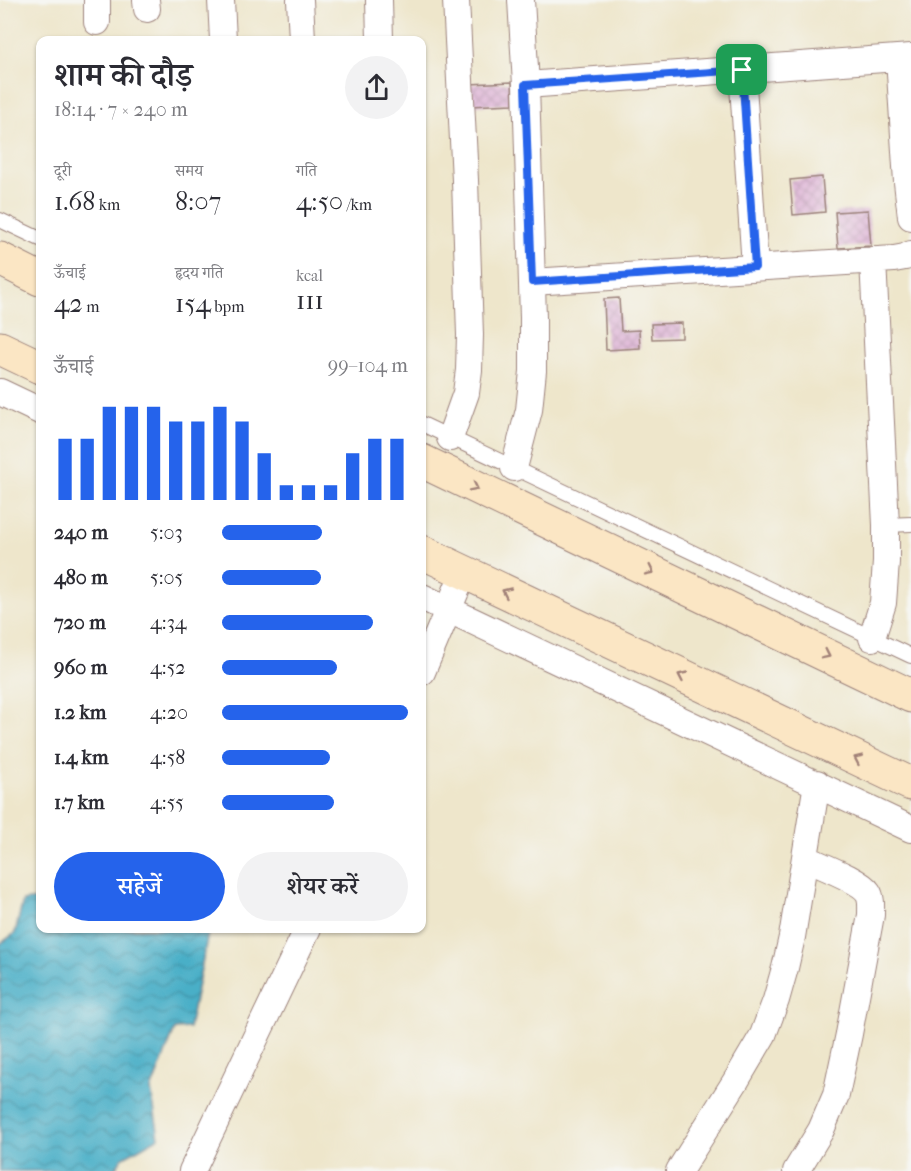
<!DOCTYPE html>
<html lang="hi">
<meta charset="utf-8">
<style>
body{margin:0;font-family:"IM FELL French Canon","Noto Serif Devanagari",serif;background:#f2f2f3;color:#2b2b33;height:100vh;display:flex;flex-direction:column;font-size:22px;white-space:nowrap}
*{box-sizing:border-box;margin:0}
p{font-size:20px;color:#7c7c81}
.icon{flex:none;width:33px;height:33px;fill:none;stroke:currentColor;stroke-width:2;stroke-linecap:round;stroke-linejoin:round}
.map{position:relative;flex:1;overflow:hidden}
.drawer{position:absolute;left:36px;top:36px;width:390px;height:897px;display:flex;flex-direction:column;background:#fff;border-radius:12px;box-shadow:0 2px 4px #0004}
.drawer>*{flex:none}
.pin{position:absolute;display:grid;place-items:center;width:51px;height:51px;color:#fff;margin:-26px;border-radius:12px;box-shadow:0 3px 9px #0006}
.round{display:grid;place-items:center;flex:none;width:63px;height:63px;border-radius:32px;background:#f2f2f3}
.summary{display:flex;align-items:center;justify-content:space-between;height:102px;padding:0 18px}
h1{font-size:33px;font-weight:600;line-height:45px}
.figures{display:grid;grid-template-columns:repeat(3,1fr);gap:9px;height:102px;padding:6px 18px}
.figures div{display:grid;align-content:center}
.figures b{font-size:26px;font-weight:600}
.figures small{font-size:16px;font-weight:400}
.figures p{font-size:16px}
.chart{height:168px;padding:12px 18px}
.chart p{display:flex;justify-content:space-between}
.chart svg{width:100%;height:108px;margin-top:6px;stroke:#2563eb;stroke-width:6}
.action{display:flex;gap:12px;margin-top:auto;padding:12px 18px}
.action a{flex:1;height:69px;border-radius:36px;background:#2563eb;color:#fff;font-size:24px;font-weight:600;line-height:69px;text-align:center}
.action a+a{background:#f2f2f3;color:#2b2b33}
ul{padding:0 18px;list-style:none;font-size:20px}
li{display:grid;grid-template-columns:96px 72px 1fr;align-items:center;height:45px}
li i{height:15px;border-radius:8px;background:#2563eb}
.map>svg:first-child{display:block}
.water{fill:url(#water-waves);stroke:#496779;stroke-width:1.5}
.building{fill:url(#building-cross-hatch)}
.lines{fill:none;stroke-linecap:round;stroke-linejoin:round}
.lane-casing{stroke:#9c827b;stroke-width:16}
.street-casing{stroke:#9c827b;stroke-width:28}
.secondary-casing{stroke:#9c827b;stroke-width:35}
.lane{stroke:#fff;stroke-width:14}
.street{stroke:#fff;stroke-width:26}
.secondary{stroke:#fbe6c4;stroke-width:33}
.oneway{stroke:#a28278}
.route-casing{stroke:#fff;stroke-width:12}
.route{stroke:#2563eb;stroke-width:8}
</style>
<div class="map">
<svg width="911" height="1171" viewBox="0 0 911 1171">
<defs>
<pattern id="water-waves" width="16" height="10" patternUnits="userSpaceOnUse" patternTransform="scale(1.5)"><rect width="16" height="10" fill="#48afc7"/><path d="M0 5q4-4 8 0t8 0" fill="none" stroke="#3e8ea2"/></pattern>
<pattern id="building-cross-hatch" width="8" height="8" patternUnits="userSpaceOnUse" patternTransform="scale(1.5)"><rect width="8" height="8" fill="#d9a6d0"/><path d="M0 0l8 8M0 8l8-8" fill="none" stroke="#b287a9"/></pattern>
</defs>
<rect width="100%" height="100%" fill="#f6f6f2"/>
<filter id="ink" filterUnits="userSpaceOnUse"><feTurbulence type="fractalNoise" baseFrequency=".0167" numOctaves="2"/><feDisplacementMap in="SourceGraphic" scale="12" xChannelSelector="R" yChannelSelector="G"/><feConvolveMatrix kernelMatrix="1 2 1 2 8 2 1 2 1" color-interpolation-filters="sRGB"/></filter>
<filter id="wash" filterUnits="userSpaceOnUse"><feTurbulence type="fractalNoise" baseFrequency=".008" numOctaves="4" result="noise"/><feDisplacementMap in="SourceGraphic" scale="24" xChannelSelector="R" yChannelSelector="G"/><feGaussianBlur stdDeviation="1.35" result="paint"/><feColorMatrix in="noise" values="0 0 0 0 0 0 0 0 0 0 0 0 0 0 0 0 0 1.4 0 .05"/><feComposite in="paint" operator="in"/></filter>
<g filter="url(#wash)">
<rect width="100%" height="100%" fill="#eee6cb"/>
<path class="water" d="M40 899V928L209 929 189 1028 175 1029 151 1090 159 1137 122 1158 114 1171H0V944L15 933 23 901Z"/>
<g id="blocks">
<path class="building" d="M512 82 513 104 470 106 469 84Z
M822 177 825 212 793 215 790 180Z
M868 210 871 246 838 248 835 212Z
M619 298 621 331 639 330 640 348 606 350 604 299Z
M682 323V338L652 339 651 324Z"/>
</g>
</g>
<g filter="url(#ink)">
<use href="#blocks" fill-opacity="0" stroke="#9c827b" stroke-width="1.5"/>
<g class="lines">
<g class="lane-casing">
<path id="lane" d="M0 220 40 239
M422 424 911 656
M886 525 911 524"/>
</g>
<g class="street-casing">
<path id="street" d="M97 0V22
M146 0 147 9
M221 0 223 40
M300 0 302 40
M379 0 380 40
M899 58 907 182 911 217
M742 70 755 267
M526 85 911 57
M532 282 894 259 905 257 911 254
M0 392 40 411
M450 438 466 393 469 370 470 335 465 180 456 0
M514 468 529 410 533 371V318L526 85 521 0
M422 597 911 829
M872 638 883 603 886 562V525L873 260
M422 672 464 572
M192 1171 308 928
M679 1171 737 1079 763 1035 776 1000 785 968 792 937 817 783
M796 1171 821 1130 836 1095 849 1034 871 915C871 908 872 898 868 892 860 880 819 865 805 858"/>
</g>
<g class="secondary-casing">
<path id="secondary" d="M0 259 40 279
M0 348 40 367
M422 461 911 696
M422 552 911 784"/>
</g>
<use href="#lane" class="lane"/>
<use href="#street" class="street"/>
<use href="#secondary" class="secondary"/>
</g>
<defs><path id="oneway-chevron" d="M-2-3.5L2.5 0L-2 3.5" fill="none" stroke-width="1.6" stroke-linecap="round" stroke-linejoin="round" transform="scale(1.5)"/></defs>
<g class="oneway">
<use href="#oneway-chevron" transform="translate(474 487) rotate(26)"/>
<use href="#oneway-chevron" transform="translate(650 571) rotate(26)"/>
<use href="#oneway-chevron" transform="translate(506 592) rotate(-155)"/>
<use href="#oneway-chevron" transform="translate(826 655) rotate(26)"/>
<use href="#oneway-chevron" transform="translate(682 676) rotate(-155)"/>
<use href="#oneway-chevron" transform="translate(858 759) rotate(-155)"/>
</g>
</g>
<g class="lines" filter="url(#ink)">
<g class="route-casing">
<path id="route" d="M742 70 755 267 532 282 525 85Z"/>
</g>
<use href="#route" class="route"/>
</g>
</svg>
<div class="pin" style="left:742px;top:70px;background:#1e9e55"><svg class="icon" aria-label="arrive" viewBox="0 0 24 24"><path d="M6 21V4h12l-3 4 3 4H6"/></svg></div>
<section class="drawer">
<div class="summary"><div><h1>शाम की दौड़</h1><p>18:14 · 7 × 240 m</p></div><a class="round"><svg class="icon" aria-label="share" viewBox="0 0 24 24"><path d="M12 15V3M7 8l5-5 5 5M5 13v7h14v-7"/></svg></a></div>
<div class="figures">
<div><p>दूरी</p><b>1.68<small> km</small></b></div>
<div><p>समय</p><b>8:07</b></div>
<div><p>गति</p><b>4:50<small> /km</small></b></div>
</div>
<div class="figures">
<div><p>ऊँचाई</p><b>42<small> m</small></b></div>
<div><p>हृदय गति</p><b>154<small> bpm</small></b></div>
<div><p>kcal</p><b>111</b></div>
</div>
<div class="chart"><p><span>ऊँचाई</span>99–104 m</p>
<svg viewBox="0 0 160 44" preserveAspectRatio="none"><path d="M5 44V19M15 44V19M25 44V6M35 44V6M45 44V6M55 44V12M65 44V12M75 44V6M85 44V12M95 44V25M105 44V38M115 44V38M125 44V38M135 44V25M145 44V19M155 44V19"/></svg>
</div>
<ul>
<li><b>240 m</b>5:03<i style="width:54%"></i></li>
<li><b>480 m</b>5:05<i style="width:53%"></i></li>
<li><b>720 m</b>4:34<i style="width:81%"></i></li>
<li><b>960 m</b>4:52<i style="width:62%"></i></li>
<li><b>1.2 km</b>4:20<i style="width:100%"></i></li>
<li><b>1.4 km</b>4:58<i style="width:58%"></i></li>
<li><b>1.7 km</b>4:55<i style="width:60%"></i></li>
</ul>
<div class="action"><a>सहेजें</a><a>शेयर करें</a></div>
</section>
</div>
